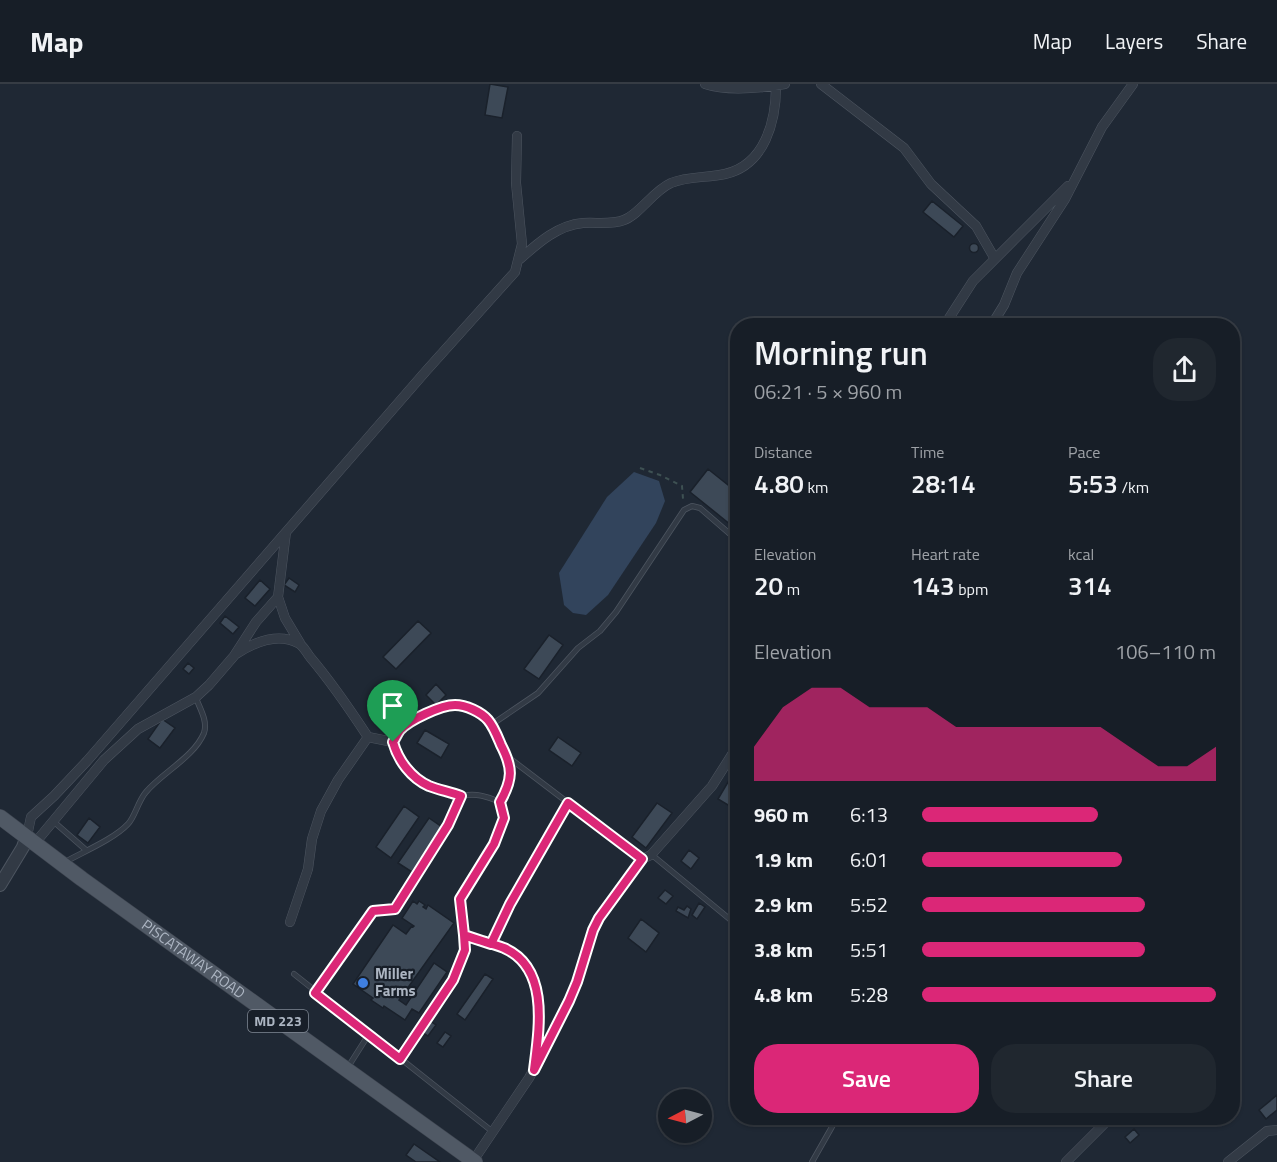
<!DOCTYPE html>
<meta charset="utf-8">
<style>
body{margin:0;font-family:"Titillium Web",sans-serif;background:#20272f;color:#f1f3f6;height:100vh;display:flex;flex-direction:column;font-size:22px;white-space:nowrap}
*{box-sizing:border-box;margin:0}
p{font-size:20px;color:#9ea2a7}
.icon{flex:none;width:33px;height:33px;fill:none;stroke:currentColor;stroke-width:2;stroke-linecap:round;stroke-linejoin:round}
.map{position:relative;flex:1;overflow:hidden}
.details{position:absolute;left:730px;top:234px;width:510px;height:807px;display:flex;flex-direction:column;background:#171e27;border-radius:24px;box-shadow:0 2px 4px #0004,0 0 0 2px #363c44}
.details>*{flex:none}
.needle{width:39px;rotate:264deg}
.buttons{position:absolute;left:658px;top:1005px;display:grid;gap:12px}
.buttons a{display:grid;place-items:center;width:54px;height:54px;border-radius:50%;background:#171e27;box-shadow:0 2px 4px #0004,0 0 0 2px #363c44;font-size:30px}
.pin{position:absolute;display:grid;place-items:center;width:51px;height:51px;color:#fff;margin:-62px -26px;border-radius:50% 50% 50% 0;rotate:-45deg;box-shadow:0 0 6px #0007}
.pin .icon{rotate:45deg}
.round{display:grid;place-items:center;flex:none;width:63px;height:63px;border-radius:24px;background:#20272f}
.head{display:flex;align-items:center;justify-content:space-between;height:102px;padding:0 24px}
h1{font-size:33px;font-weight:600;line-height:45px}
.stats{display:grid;grid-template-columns:repeat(3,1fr);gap:9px;height:102px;padding:6px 24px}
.stats div{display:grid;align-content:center}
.stats b{font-size:26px;font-weight:600}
.stats small{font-size:16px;font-weight:400}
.stats p{font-size:16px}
.chart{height:168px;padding:12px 24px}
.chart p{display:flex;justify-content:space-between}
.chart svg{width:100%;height:108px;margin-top:6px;fill:#db2777;opacity:.7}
.button{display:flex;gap:12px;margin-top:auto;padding:12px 24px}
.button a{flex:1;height:69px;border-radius:24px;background:#db2777;color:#fff;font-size:24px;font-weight:600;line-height:69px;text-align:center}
.button a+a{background:#20272f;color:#f1f3f6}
ul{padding:0 24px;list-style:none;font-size:20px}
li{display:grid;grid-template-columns:96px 72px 1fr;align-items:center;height:45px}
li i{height:15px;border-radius:8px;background:#db2777}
header{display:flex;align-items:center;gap:36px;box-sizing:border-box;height:84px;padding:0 30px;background:#171e27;border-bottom:2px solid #363c44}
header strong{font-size:28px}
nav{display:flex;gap:33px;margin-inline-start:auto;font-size:21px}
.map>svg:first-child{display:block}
.water{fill:#32445c}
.building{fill:#3d4957;stroke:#1a212b;stroke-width:1.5}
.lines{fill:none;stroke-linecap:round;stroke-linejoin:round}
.service-casing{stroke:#4d5560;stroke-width:6}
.minor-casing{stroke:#4d5560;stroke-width:10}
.tertiary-casing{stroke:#4d5560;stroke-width:14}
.primary-casing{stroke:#3c434e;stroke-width:16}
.path{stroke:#3e5153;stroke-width:2;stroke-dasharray:4.5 4.5;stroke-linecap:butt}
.service{stroke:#323a45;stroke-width:4.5}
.minor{stroke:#323a45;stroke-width:9}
.tertiary{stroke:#323a45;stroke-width:12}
.primary{stroke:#505965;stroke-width:15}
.route-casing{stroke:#fff;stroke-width:12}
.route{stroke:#db2777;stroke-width:8}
.shop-dot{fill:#3f7fe0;stroke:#181f29;stroke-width:2}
.labels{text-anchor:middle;stroke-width:4.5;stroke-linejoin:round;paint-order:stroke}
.shield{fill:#181f29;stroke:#808894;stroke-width:1.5}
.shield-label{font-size:14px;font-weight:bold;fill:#acb5c2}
.street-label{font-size:15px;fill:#acb5c2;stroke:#181f29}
.poi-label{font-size:15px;font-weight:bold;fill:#acb5c2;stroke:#181f29;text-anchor:start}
</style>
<header>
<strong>Map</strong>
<nav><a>Map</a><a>Layers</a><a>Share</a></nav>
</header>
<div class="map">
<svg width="1277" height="1078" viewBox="0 0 1277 1078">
<rect width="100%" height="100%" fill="#1f2834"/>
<path class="water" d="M634 388 659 397 665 417 656 439 608 511 586 531 573 529 564 521 559 489 607 413Z"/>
<path class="building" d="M490 0 508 3 502 34 485 31Z
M932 117 963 142 954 153 923 128Z
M969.5 164a4.5 4.5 0 1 1 9 0a4.5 4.5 0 1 1-9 0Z
M708 385 738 409V433L731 441 690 408Z
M289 494 299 501 295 508 284 501Z
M260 496 270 505 255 522 245 514Z
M225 532 239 543 233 550 220 539Z
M418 537 431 549 396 585 383 573Z
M549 551 563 561 539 595 524 585Z
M188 579 194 584 189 590 183 585Z
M436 600 446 611 436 621 426 611Z
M162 635 175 644 160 664 148 655Z
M425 646 449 660 441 674 417 659Z
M558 653 581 669 572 682 549 666Z
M738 681V716L733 724 718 715Z
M657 719 672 729 646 764 632 753Z
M404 722 419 733 391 774 376 763Z
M89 734 100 743 88 759 77 751Z
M429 734 442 743 412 788 398 779Z
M689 766 699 774 691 785 681 777Z
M665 806 673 812 666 820 658 814Z
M413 817 417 820 419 817 425 821 423 823 426 825 428 821 454 839 399 916 406 921 434 879 447 888 419 929 412 925 405 936 384 922 383 924 371 916 373 914 353 900 393 841 406 850 412 842 413 843 414 842 402 834Z
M699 819 705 823 697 835 692 831Z
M687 822 691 825 688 834 676 827 678 823 684 826Z
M641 835 659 849 646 868 628 854Z
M485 890 493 895 465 936 457 930Z
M430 937 436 941 428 952 422 948Z
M445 948 451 952 443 963 437 959Z
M1277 1011V1026L1266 1035 1259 1026Z
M1134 1045 1139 1051 1130 1059 1125 1053Z
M414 1060 440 1078H416L406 1071Z"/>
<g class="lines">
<g class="service-casing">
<path id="service" d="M491 641 538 609 578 564 600 547 616 528 684 426 692 422 700 424 738 457
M508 673 642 775
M53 737 86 766
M652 771 738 842
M65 778C83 768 114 755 128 740 135 733 138 717 146 708 163 688 194 673 204 649 208 637 200 625 196 614
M464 851C477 856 491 859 504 864 547 884 539 938 535 977
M491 860 510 820 568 719
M294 890 493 1048
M315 909 373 827 395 825 448 741 461 712C451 708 438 706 428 702 411 694 398 676 393 658L401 645 431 628 454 621 471 625 488 636 509 677 511 692 507 706 500 718
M400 975 453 896 466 866 460 815 494 760 504 734 500 718C486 712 476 709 461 712
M348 983 369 950
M812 1078 837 1034"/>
</g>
<g class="minor-casing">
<path id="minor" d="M705 0C729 8 761 4 785 0
M821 0 904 64 931 100 976 142 995 175
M520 175C538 159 558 141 583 139 596 138 611 141 624 136 640 130 653 107 671 99 688 92 707 94 725 90 765 81 776 37 776 2
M944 242 973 197 1068 102
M991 242 1004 221 1017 189 1065 115 1102 43 1133 0
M278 513 285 534 300 559
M236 570C253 559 277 548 298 559 303 561 306 568 310 573 332 599 349 624 368 653L338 696 321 727 312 755 308 785 290 838
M368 653 393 658
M27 752 31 733 54 712 87 677 426 287 515 188 522 160 516 99 517 52
M35 759 104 676 138 645 196 613 209 601 234 572 256 538 278 513 286 448
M1233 910 1237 907
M473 1077 529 994 554 949 577 898 588 861 599 834 642 775 651 771 712 702 738 661
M1066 1078 1110 1034
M1228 1078 1267 1047 1277 1046"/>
</g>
<g class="tertiary-casing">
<path id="tertiary" d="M0 801 23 763 27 752"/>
</g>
<g class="primary-casing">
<g id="primary">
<path id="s1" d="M0 733 82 795 475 1078"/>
</g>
</g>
<path class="path" d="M640 384 660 391 682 402 683 415 685 417"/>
<use href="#service" class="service"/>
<use href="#minor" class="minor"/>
<use href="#tertiary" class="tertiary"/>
<use href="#primary" class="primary"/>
</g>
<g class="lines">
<g class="route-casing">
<path id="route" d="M393 658C398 676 411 694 429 702 439 706 451 708 461 712L448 741 395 825 373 827 315 909 400 975 453 896 465 866 464 851 491 860 510 820 568 719 642 775 599 834 593 846 577 898 569 917 534 986C539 945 550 884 504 864 491 859 477 856 464 851L460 815 494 760 504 734 500 718C513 695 513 684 501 661 498 654 494 643 488 636 481 628 466 621 455 621 441 621 409 636 400 646 397 650 395 655 393 658"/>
</g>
<use href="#route" class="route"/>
</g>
<circle class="shop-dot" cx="363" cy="899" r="6"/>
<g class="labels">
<rect class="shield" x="248" y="926" width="60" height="22" rx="4.5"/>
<g class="shield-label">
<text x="278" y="942">MD 223</text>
</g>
<g class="street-label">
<text dy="5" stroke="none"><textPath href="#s1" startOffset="240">PISCATAWAY ROAD</textPath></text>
</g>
<g class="poi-label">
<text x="375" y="895">Miller<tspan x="375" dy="17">Farms</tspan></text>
</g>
</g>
</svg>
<div class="buttons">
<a><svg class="needle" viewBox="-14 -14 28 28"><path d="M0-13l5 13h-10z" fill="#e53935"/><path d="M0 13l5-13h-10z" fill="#9ea2a7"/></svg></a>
</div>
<div class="pin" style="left:393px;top:658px;background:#1e9e55"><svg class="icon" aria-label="arrive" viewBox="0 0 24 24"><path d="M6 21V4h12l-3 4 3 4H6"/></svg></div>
<section class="details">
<div class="head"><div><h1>Morning run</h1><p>06:21 · 5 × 960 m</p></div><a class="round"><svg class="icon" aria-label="share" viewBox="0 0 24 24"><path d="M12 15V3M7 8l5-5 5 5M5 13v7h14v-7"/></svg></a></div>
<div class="stats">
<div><p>Distance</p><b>4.80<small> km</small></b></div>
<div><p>Time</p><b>28:14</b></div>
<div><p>Pace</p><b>5:53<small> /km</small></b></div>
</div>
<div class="stats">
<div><p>Elevation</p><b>20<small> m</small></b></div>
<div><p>Heart rate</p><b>143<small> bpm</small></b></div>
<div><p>kcal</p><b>314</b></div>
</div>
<div class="chart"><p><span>Elevation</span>106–110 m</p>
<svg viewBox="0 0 160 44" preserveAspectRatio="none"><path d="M0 44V30L10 14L20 6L30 6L40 14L50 14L60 14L70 22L80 22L90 22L100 22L110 22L120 22L130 30L140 38L150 38L160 30V44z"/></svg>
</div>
<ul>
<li><b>960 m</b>6:13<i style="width:60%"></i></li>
<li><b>1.9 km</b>6:01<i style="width:68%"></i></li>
<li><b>2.9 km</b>5:52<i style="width:76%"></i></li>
<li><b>3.8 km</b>5:51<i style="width:76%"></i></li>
<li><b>4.8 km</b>5:28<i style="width:100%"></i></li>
</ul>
<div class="button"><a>Save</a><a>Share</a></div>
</section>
</div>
